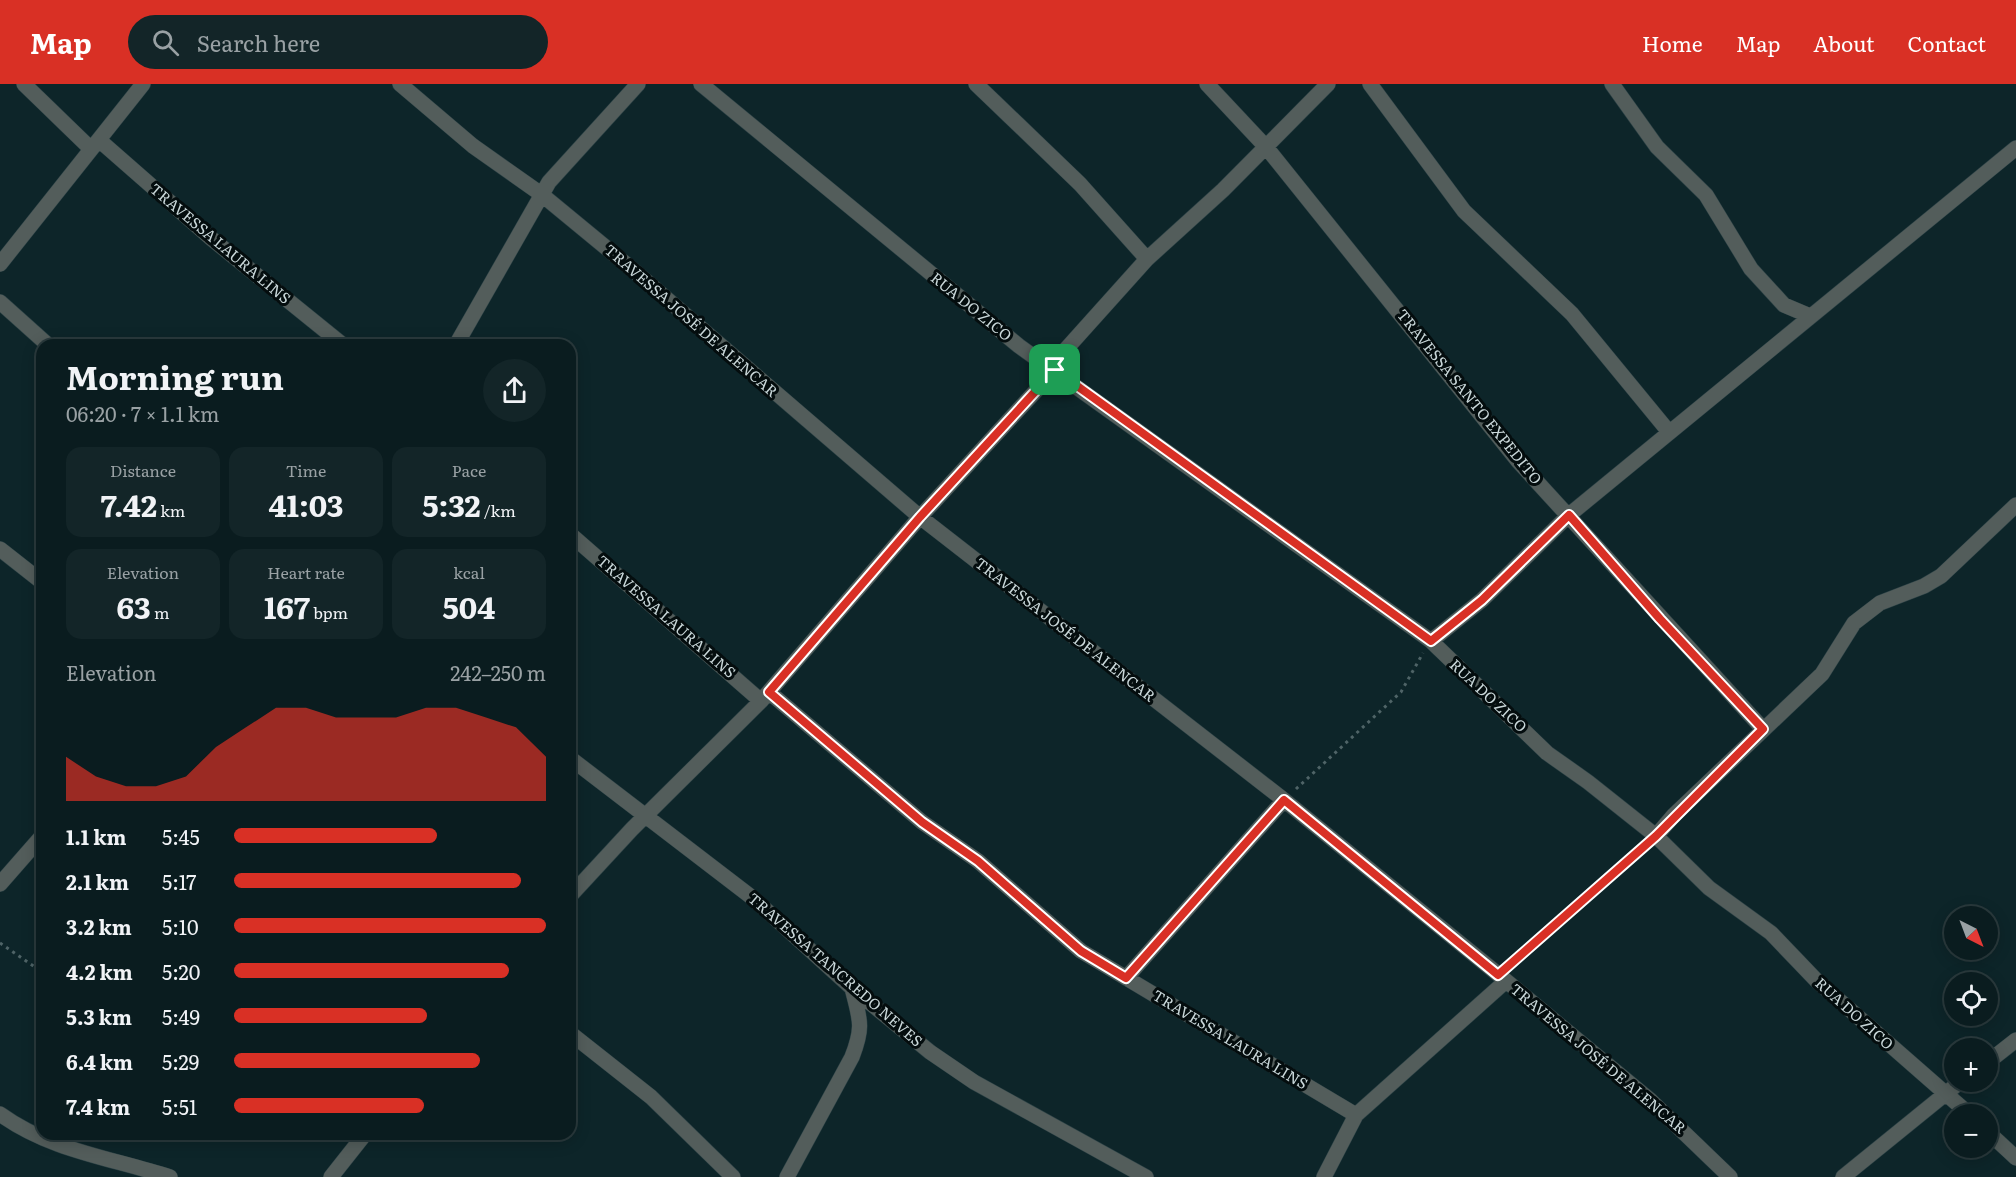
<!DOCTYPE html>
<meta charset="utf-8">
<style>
body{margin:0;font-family:Literata,serif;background:#132528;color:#f1f3f6;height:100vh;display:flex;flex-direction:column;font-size:22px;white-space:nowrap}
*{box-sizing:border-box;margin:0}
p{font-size:20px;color:#99a1a4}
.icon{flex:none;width:33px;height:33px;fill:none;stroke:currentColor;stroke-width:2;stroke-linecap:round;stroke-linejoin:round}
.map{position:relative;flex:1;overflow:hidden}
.drawer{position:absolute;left:36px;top:255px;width:540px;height:801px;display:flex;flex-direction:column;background:#0a1c1f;border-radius:18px;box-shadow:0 3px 15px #0003,0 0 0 2px #2a3a3d}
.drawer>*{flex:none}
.needle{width:39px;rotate:138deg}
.fabs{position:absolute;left:1944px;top:822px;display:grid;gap:12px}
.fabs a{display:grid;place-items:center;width:54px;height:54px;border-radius:50%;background:#0a1c1f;box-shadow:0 3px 15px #0003,0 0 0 2px #2a3a3d;font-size:30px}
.pin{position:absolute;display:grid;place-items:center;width:51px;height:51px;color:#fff;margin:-26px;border-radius:12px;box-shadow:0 3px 9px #0006}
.round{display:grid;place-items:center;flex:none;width:63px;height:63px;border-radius:32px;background:#132528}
.headline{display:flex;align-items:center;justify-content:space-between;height:102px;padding:0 30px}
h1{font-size:33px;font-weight:700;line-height:45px}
.stats{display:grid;grid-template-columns:repeat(3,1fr);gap:9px;height:102px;padding:6px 30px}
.stats div{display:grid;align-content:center;border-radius:15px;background:#132528;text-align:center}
.stats b{font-size:30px;font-weight:700}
.stats small{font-size:16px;font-weight:400}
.stats p{font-size:16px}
.chart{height:168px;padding:12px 30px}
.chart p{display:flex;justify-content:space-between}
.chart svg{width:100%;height:108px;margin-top:6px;fill:#d93025;opacity:.7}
ul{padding:0 30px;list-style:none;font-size:20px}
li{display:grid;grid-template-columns:96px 72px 1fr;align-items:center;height:45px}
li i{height:15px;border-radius:8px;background:#d93025}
header{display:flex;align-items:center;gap:36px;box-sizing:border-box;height:84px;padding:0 30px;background:#d93025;color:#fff}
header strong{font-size:28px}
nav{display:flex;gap:33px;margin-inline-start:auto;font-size:21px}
.search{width:420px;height:54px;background:#132528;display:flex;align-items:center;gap:15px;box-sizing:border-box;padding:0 21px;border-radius:33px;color:#99a1a4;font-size:22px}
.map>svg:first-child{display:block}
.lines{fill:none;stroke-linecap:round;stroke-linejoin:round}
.street-casing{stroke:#2b4145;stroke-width:16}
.path{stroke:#4f6467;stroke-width:3;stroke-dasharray:3 4.5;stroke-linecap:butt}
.street{stroke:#535d5b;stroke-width:15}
.route-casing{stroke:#fff;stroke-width:12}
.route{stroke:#d93025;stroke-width:8}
.labels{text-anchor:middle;stroke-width:6;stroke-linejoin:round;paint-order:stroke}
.street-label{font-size:15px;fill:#c9d7d9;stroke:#040d0e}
</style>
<header>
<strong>Map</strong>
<div class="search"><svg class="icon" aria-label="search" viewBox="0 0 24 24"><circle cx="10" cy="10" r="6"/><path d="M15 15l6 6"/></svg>Search here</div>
<nav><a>Home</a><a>Map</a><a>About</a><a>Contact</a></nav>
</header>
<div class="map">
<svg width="2016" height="1093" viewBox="0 0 2016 1093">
<rect width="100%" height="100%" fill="#0d2529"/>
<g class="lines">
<g class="street-casing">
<path id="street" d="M24 0 91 65
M400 0 473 62 541 110 632 185 920 433 1284 716 1499 891 1650 1016 1730 1093
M701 0 1019 262 1431 557 1547 669 1588 698 1656 752 1709 804 1771 849 1816 896 1969 1030
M976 0 1080 100 1147 175
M1207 0 1266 63 1518 377 1763 645
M1370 0 1464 127 1572 230 1669 348
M1612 0 1657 63 1706 111 1751 185 1784 221 1810 232
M99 56 212 155 343 261
M0 180 143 0
M0 218 48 261
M456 261 549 98 638 0
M1050 283 1147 175 1223 106 1328 0
M570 450 761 617
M0 465 42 498
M1431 557 1482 516 1569 431 2016 64
M769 608 922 738 978 777 1081 867 1356 1031
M570 674 754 815 852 904 930 968 974 998 1146 1093
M1656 752 1674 731 1822 590 1854 539 1880 519 1924 502 1941 492 2016 421
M0 800 42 752
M570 812 632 745 761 617 920 433 1055 286
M1126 894 1284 716
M570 949 651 1013 733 1093
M1988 978 2016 956
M0 1030C51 1067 112 1074 170 1093
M1988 1048 2016 1074
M331 1093 365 1050
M787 1093 852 973C864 942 860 936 852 904
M1324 1093 1356 1031 1506 897
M1843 1093 1960 998"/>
</g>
<path class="path" d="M1296 705 1401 608 1423 569
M0 859 42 888
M1509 881 1644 763"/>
<use href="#street" class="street"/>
</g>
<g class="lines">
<g class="route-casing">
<path id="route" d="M1055 286 1431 557 1482 516 1569 431 1660 535 1763 645 1656 752 1498 891 1284 716 1126 894 1081 867 978 777 922 738 769 608 920 433Z"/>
</g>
<use href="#route" class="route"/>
</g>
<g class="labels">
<g class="street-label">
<text transform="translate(220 160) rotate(40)" y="5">TRAVESSA LAURA LINS</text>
<text transform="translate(971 223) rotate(39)" y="5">RUA DO ZICO</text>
<text transform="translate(691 237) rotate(41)" y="5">TRAVESSA JOSÉ DE ALENCAR</text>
<text transform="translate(1469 313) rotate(51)" y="5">TRAVESSA SANTO EXPEDITO</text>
<text transform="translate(666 533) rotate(41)" y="5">TRAVESSA LAURA LINS</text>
<text transform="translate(1065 546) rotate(38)" y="5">TRAVESSA JOSÉ DE ALENCAR</text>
<text transform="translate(1488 612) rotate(43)" y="5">RUA DO ZICO</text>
<text transform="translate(835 886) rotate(41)" y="5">TRAVESSA TANCREDO NEVES</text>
<text transform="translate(1854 930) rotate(42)" y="5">RUA DO ZICO</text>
<text transform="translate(1230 956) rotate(31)" y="5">TRAVESSA LAURA LINS</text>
<text transform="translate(1598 975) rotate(40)" y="5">TRAVESSA JOSÉ DE ALENCAR</text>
</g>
</g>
</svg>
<div class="fabs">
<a><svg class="needle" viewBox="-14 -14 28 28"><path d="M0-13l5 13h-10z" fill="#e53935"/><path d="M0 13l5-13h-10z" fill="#99a1a4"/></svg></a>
<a><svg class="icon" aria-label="locate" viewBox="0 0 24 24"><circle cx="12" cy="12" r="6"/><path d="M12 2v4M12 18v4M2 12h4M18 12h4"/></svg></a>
<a>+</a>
<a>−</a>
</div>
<div class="pin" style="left:1055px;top:286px;background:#1e9e55"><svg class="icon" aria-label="arrive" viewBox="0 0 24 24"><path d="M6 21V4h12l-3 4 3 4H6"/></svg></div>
<section class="drawer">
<div class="headline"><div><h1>Morning run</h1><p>06:20 · 7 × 1.1 km</p></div><a class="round"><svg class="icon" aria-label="share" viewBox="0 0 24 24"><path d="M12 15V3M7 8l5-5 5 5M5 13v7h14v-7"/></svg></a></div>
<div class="stats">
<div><p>Distance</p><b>7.42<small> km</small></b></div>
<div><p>Time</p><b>41:03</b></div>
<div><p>Pace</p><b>5:32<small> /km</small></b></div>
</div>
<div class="stats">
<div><p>Elevation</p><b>63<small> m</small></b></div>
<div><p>Heart rate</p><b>167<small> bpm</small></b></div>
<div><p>kcal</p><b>504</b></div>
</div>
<div class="chart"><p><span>Elevation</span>242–250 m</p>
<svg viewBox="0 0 160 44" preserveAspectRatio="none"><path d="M0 44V26L10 34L20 38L30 38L40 34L50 22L60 14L70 6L80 6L90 10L100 10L110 10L120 6L130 6L140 10L150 14L160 26V44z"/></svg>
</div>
<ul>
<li><b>1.1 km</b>5:45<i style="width:65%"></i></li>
<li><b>2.1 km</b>5:17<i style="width:92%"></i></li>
<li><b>3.2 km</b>5:10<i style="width:100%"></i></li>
<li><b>4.2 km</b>5:20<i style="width:88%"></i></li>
<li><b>5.3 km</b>5:49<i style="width:62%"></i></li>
<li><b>6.4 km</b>5:29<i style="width:79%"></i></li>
<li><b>7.4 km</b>5:51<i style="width:61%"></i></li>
</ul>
</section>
</div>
